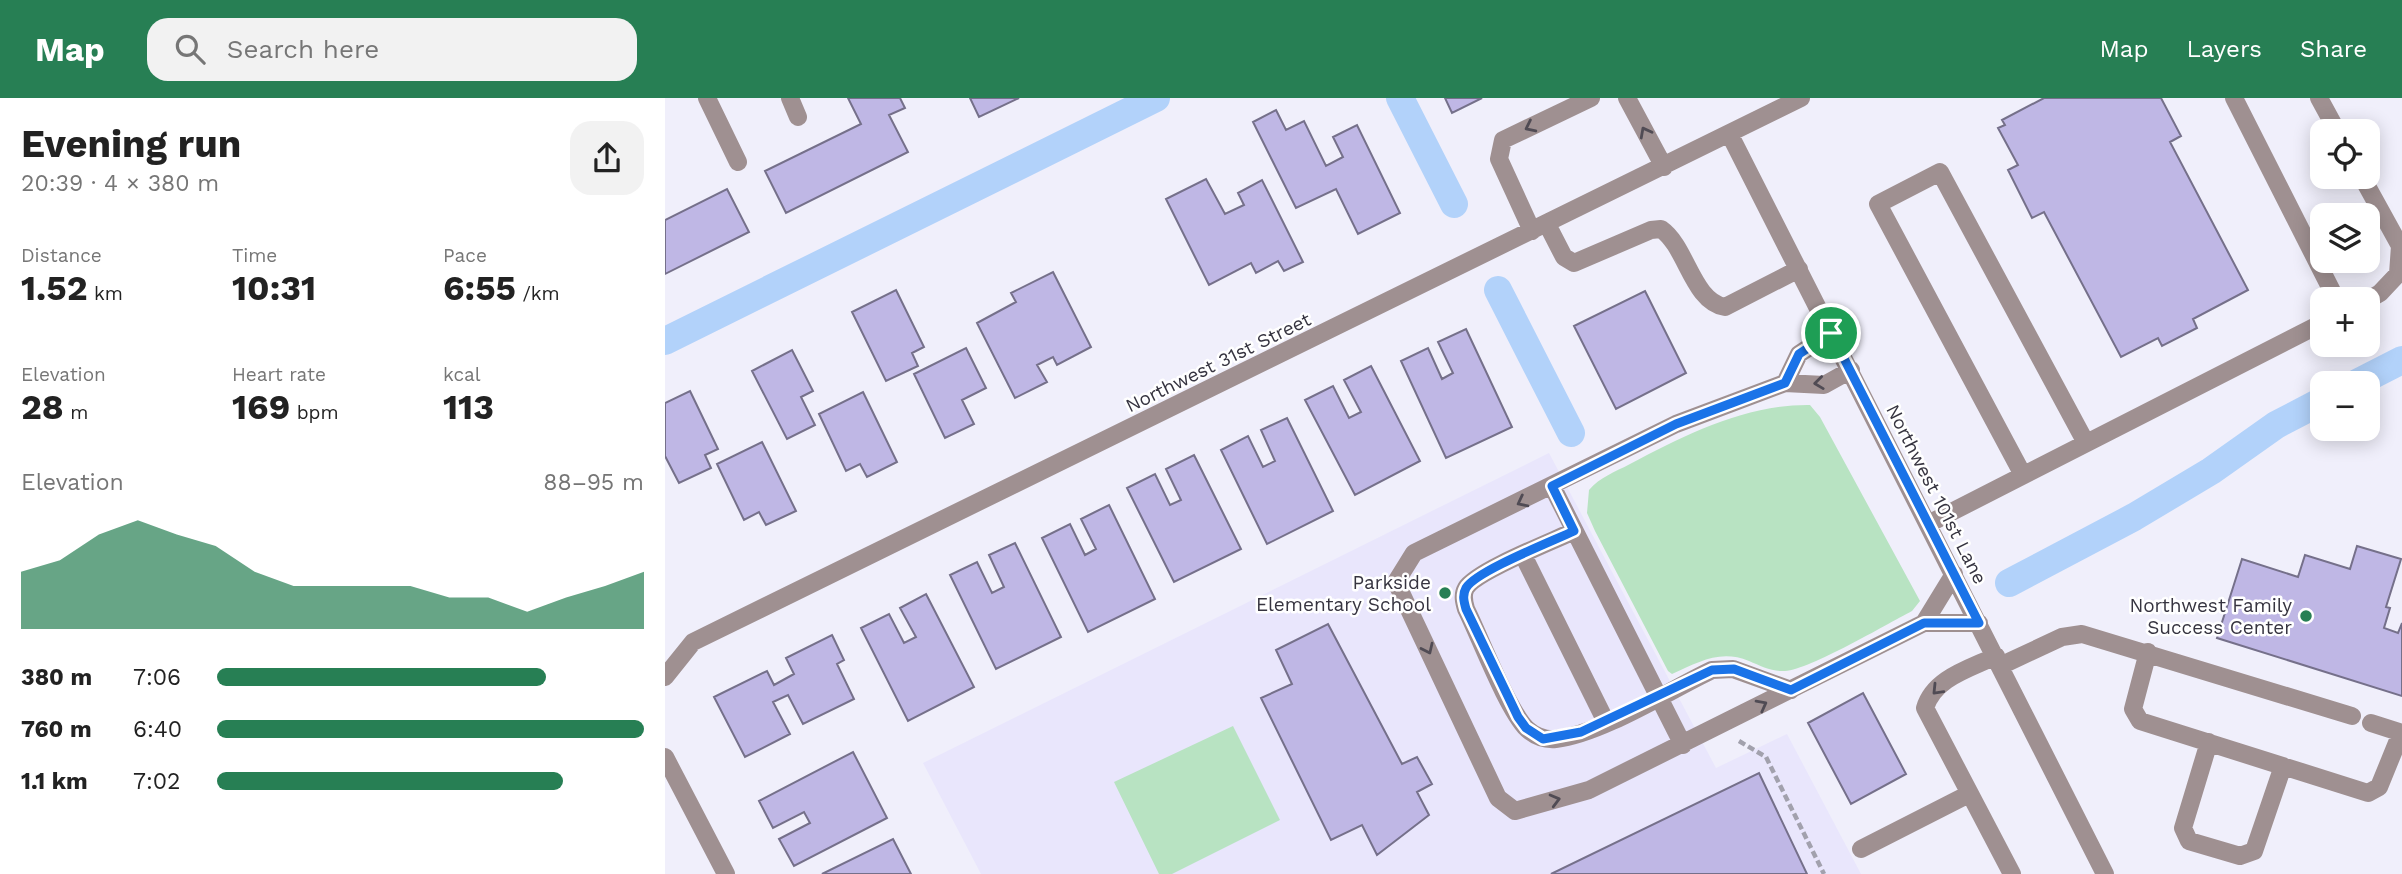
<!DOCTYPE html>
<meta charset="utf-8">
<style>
body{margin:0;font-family:"Work Sans",sans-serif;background:#f2f2f2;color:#222;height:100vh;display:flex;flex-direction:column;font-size:26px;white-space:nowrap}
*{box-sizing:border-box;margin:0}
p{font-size:23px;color:#767676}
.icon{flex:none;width:38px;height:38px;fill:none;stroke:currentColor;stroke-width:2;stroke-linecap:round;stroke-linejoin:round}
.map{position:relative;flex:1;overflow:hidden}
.details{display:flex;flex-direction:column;background:#fff;width:665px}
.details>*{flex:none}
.controls{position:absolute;left:1645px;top:21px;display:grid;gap:14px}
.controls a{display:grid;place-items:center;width:70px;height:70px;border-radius:14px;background:#fff;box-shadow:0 4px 18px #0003;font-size:35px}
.pin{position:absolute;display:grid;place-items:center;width:60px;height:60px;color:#fff;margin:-30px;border:4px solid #fff;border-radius:50%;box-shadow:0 2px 7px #0007}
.round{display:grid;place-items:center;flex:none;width:74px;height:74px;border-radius:21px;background:#f2f2f2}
.summary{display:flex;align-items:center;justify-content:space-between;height:119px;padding:0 21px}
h1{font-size:38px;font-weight:700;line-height:52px}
.stats{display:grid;grid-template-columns:repeat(3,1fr);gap:10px;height:119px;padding:7px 21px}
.stats div{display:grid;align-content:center}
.stats b{font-size:35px;font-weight:700}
.stats small{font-size:19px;font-weight:400}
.stats p{font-size:19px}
.chart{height:196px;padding:14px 21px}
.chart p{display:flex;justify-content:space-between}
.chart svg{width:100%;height:126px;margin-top:7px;fill:#277f54;opacity:.7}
ul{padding:0 21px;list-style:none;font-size:23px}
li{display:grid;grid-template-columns:112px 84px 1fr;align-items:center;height:52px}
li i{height:18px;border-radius:9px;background:#277f54}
header{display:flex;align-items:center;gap:42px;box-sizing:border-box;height:98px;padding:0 35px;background:#277f54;color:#fff}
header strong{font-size:33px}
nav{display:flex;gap:38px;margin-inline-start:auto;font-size:24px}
.search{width:490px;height:63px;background:#f2f2f2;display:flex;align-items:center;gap:18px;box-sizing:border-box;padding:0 24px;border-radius:21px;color:#767676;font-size:26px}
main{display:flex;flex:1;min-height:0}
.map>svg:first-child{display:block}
.built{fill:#e9e6fc}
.green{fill:#b8e3c2}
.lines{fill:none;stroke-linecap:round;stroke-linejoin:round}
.canal{stroke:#b2d2fa;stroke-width:28}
.building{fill:#bfb7e5;stroke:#75708a;stroke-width:2}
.path{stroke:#a2a1ad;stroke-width:4.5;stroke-dasharray:7 3.5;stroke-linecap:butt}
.minor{stroke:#9f9091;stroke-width:18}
.oneway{stroke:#504b54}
.route-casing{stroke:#fff;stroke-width:14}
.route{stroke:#1a73e8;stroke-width:9}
.poi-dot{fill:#277f54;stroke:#fff;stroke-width:2.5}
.labels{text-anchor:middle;stroke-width:5;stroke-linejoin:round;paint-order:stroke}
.street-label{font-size:19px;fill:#363440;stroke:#fff}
.poi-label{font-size:19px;fill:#363440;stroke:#fff;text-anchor:end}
</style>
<header>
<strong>Map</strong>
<div class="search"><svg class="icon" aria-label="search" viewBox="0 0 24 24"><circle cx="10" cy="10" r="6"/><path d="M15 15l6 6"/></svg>Search here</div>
<nav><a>Map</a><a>Layers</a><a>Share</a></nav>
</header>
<main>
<section class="details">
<div class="summary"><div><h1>Evening run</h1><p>20:39 · 4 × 380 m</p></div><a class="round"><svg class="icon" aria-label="share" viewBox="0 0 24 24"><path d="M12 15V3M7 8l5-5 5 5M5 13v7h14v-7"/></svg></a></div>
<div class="stats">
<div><p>Distance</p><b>1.52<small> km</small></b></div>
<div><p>Time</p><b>10:31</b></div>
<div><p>Pace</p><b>6:55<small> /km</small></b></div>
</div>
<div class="stats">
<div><p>Elevation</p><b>28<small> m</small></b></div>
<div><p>Heart rate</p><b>169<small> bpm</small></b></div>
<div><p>kcal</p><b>113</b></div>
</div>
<div class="chart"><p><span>Elevation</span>88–95 m</p>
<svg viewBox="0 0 160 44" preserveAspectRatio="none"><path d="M0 44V24L10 20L20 11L30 6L40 11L50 15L60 24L70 29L80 29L90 29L100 29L110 33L120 33L130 38L140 33L150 29L160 24V44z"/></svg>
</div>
<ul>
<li><b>380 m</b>7:06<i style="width:77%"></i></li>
<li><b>760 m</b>6:40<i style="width:100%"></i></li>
<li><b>1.1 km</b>7:02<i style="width:81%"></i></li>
</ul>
</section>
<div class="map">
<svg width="1737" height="776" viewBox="0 0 1737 776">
<rect width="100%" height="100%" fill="#f0effb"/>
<path class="built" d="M884 355 1051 670 1122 636 1196 776H316L258 665Z"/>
<path class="green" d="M1145 307 1155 319 1255 503 1247 513C1220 527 1146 571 1120 573 1107 574 1096 568 1084 563 1055 551 1034 564 1007 576L1003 573 930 433 922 415 924 392C935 379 950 374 965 366 1020 337 1081 306 1145 307Z
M568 628 615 722 507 776H494L449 684Z"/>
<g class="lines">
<path class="canal" d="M735 0 789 106
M833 192 906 335
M0 243 491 0
M1692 285 1737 262
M1344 485 1469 419 1546 373 1611 327 1657 303"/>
</g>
<path class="building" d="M183 0H235L240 10 224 17 243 54 121 115 100 73 196 26Z
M305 0H354L314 19Z
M780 0H817L787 15Z
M1379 0H1496L1516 38 1505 44 1583 192 1528 221 1532 230 1497 248 1493 240 1456 259 1379 114 1367 120 1343 72 1353 67 1333 30 1340 27 1337 22Z
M611 12 621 32 639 23 661 68 678 59 668 39 692 27 735 115 693 136 671 91 631 110 588 24Z
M541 81 560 116 579 107 573 95 597 82 638 164 619 173 613 163 591 175 586 165 544 187 501 101Z
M62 91 84 134 0 176V122Z
M388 174 426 249 392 267 388 259 372 267 382 284 350 300 312 225 351 204 346 195Z
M231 192 259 249 247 255 253 268 221 283 187 214Z
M980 193 1021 275 951 311 909 228Z
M801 231 847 329 781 360 736 263 763 250 777 281 788 275 773 244Z
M301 250 321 290 297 302 309 326 280 340 249 276Z
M127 252 148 293 136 299 150 327 122 341 87 273Z
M706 268 755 363 690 397 640 302 668 288 684 320 696 314 679 282Z
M25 293 53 351 40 357 46 370 14 385 0 358V305Z
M198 294 232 364 202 379 195 366 181 373 154 316Z
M622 320 668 413 602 446 556 352 583 338 598 369 610 363 596 332Z
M97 344 131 413 101 427 94 414 79 422 52 366Z
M529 357 576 451 509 484 462 390 490 376 505 407 516 402 501 371Z
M444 407 490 501 423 534 377 440 405 426 420 457 431 451 416 421Z
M350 445 396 539 331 571 285 477 312 464 327 495 339 489 324 457Z
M1692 448 1736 461 1721 509 1725 510 1719 530 1733 535 1737 525V598L1552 540 1577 461 1633 479 1640 457 1685 471Z
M261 496 309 589 243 623 196 530 224 516 239 545 251 539 235 510Z
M663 526 737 666 752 659 767 686 752 694 764 717 712 757 697 727 666 742 596 600 627 586 611 552Z
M167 537 179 562 172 566 189 601 138 626 123 597 108 604 125 636 80 659 49 599 102 573 109 587 129 576 121 560Z
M1198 595 1241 676 1186 706 1143 625Z
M188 654 222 720 129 768 114 741 145 725 139 714 108 730 94 703Z
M1094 675 1142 776H886Z
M228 741 246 776H157Z"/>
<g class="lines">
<path class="path" d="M1074 643 1101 659 1159 776"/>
<path class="minor" d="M42 0 73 64
M125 0 133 19
M962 0 999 69
M1569 0 1671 201
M1654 0 1672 33
M1065 37 1440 776
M1697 79 1735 148 1733 176 1715 195 1703 202
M882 126 899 159 909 165 986 132 996 131C1022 149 1027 203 1060 209L1134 171
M867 133 834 61 838 42 926 0
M1186 272 1159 287 1120 285 1011 326 749 455 731 484 833 700 850 713 924 692 1259 525H1314
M1120 285 1134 256 1166 235
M1358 377 1213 106 1275 74 1421 345
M887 388 1018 647
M1263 426 1657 225
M909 433C888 443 811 473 801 490 797 497 799 504 801 511 815 539 842 611 862 631 870 638 880 642 891 641 936 636 1005 592 1047 572L1068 571 1126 592
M858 457 941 624
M1259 525 1289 476
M1483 554 1468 611 1475 623 1703 695 1714 689 1736 635
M1331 558C1304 571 1269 580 1260 610L1347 776
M1335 568 1397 539 1417 536 1687 618
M0 579 28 544 1136 0
M1706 625 1737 635
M1544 644 1518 730 1524 743 1575 758 1589 753 1618 668
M0 659 61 776
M1196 751 1304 696"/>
</g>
<defs><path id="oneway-chevron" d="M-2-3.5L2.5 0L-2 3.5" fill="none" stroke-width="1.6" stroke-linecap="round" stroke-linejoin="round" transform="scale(1.75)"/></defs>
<g class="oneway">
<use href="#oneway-chevron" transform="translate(865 29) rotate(154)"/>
<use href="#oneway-chevron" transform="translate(980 34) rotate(-118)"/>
<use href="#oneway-chevron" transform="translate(1154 285) rotate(173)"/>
<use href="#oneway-chevron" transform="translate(857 404) rotate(153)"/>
<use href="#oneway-chevron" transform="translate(763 551) rotate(65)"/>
<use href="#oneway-chevron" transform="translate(1272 592) rotate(134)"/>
<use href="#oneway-chevron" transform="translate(1097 607) rotate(-28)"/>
<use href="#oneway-chevron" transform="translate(890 702) rotate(-15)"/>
</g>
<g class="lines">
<g class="route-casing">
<path id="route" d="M1166 235 1314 525H1259L1126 592 1069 571 1047 572 916 634 878 641 861 630 853 619 801 511C799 504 797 497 801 490 811 473 888 443 909 433L887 388 1011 326 1120 285 1134 256Z"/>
</g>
<use href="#route" class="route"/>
</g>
<g class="poi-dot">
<circle cx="780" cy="495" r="7"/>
<circle cx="1641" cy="518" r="7"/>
</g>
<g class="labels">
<g class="street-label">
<text transform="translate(553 264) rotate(-26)" y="7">Northwest 31st Street</text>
<text transform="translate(1272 396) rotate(63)" y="7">Northwest 101st Lane</text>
</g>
<g class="poi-label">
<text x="766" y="491">Parkside<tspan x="766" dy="22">Elementary School</tspan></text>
<text x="1627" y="514">Northwest Family<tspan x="1627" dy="22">Success Center</tspan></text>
</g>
</g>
</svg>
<div class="controls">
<a><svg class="icon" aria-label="locate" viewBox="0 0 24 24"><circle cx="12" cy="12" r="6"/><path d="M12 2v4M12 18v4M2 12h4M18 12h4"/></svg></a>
<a><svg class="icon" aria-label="layers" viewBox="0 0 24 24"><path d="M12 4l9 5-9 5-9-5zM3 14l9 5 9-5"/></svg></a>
<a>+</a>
<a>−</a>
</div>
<div class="pin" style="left:1166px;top:235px;background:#1e9e55"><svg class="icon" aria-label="arrive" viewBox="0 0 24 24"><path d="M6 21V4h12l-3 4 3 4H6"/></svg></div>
</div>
</main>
